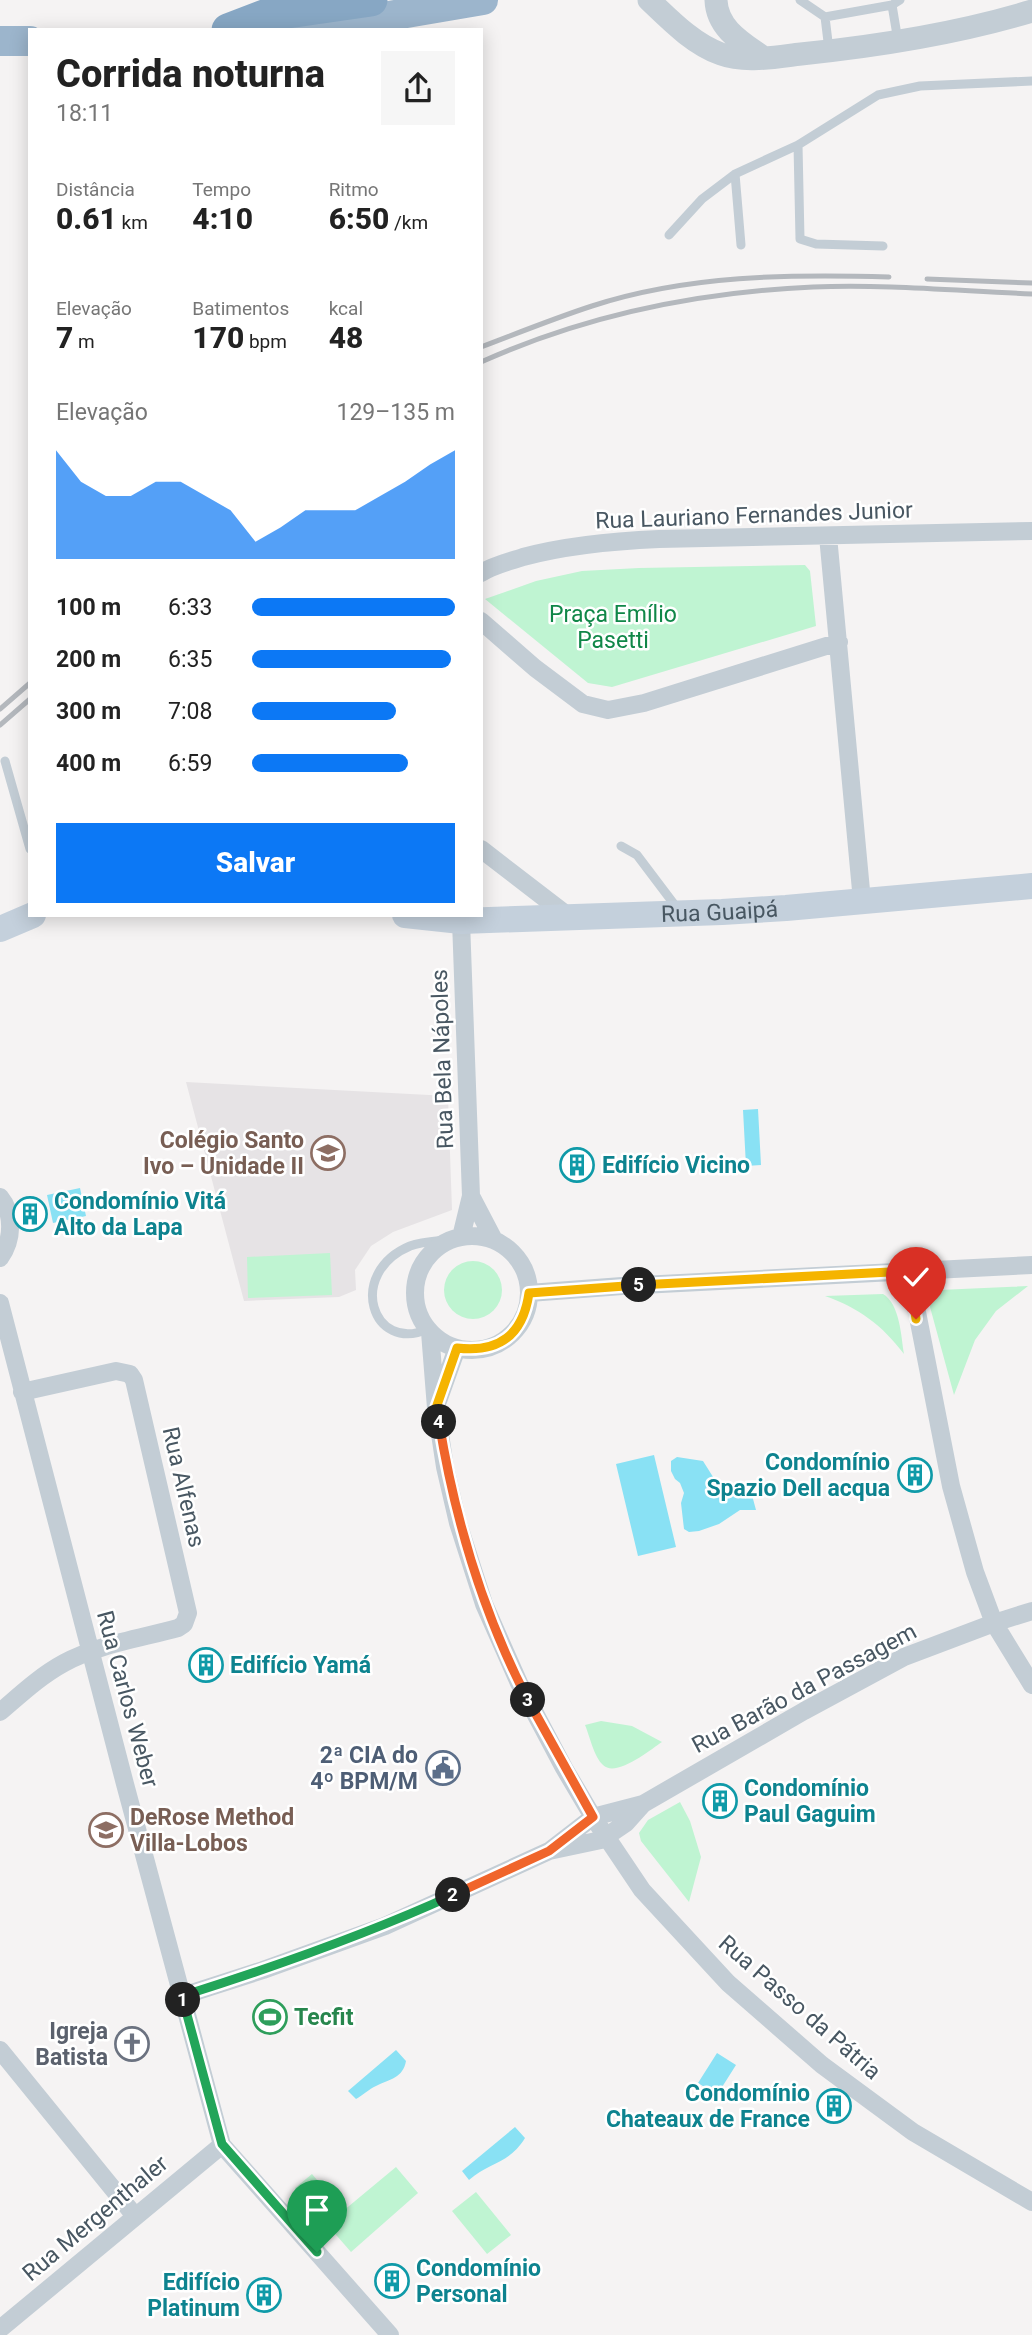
<!DOCTYPE html>
<html lang="pt">
<meta charset="utf-8">
<style>
body{margin:0;font-family:Roboto,sans-serif;background:#f6f6f6;color:#222;height:100vh;display:flex;flex-direction:column;font-size:26px;white-space:nowrap}
*{box-sizing:border-box;margin:0}
p{font-size:23px;color:#767676}
.icon{flex:none;width:38px;height:38px;fill:none;stroke:currentColor;stroke-width:2;stroke-linecap:round;stroke-linejoin:round}
.map{position:relative;flex:1;overflow:hidden}
.panel{position:absolute;left:28px;top:28px;width:455px;height:889px;display:flex;flex-direction:column;background:#fff;border-radius:0px;box-shadow:0 4px 18px #0003}
.panel>*{flex:none}
.pin{position:absolute;display:grid;place-items:center;width:60px;height:60px;color:#fff;margin:-72px -30px;border-radius:50% 50% 50% 0;rotate:-45deg;box-shadow:0 0 7px #0007}
.pin .icon{rotate:45deg}
.km{position:absolute;width:35px;height:35px;margin:-18px;border-radius:50%;background:#222;color:#fff;font-size:19px;line-height:35px;text-align:center}
.round{display:grid;place-items:center;flex:none;width:74px;height:74px;border-radius:0px;background:#f6f6f6}
.headline{display:flex;align-items:center;justify-content:space-between;height:119px;padding:0 28px}
h1{font-size:38px;font-weight:800;line-height:52px}
.metrics{display:grid;grid-template-columns:repeat(3,1fr);gap:10px;height:119px;padding:7px 28px}
.metrics div{display:grid;align-content:center}
.metrics b{font-size:30px;font-weight:800}
.metrics small{font-size:19px;font-weight:400}
.metrics p{font-size:19px}
.chart{height:196px;padding:14px 28px}
.chart p{display:flex;justify-content:space-between}
.chart svg{width:100%;height:126px;margin-top:7px;fill:#0c78f5;opacity:.7}
.cta{display:flex;gap:14px;margin-top:auto;padding:14px 28px}
.cta a{flex:1;height:80px;border-radius:0px;background:#0c78f5;color:#fff;font-size:28px;font-weight:800;line-height:80px;text-align:center}
ul{padding:0 28px;list-style:none;font-size:23px}
li{display:grid;grid-template-columns:112px 84px 1fr;align-items:center;height:52px}
li i{height:18px;border-radius:9px;background:#0c78f5}
.map>svg:first-child{display:block}
.education{fill:#e6e3e5}
.green{fill:#bff4d2}
.water{fill:#89e1f4}
.lines{fill:none;stroke-linecap:round;stroke-linejoin:round}
.service{stroke:#c3cdd5;stroke-width:9}
.minor{stroke:#c3cdd5;stroke-width:18}
.tertiary{stroke:#c3cdd5;stroke-width:23}
.secondary{stroke:#c4d0dc;stroke-width:26}
.trunk{stroke:#9cb5cc;stroke-width:30}
.motorway{stroke:#87a7c4;stroke-width:33}
.rail{stroke:#b4b8bd;stroke-width:5}
.split-1-casing{stroke:#fff;stroke-width:14}
.split-2-casing{stroke:#fff;stroke-width:14}
.split-3-casing{stroke:#fff;stroke-width:14}
.split-4-casing{stroke:#fff;stroke-width:14}
.split-5-casing{stroke:#fff;stroke-width:14}
.split-6-casing{stroke:#fff;stroke-width:14}
.split-1{stroke:#22a559;stroke-width:9}
.split-2{stroke:#22a559;stroke-width:9}
.split-3{stroke:#f0652b;stroke-width:9}
.split-4{stroke:#f0652b;stroke-width:9}
.split-5{stroke:#f5b400;stroke-width:9}
.split-6{stroke:#f5b400;stroke-width:9}
.labels{text-anchor:middle;stroke-width:5;stroke-linejoin:round;paint-order:stroke}
.street-label{font-size:23px;fill:#485762;stroke:#fff}
.park-label{font-size:23px;fill:#108748;stroke:#fff}
.education-label{font-size:23px;font-weight:bold;fill:#785e54;stroke:#fff;text-anchor:end}
.culture-label{font-size:23px;font-weight:bold;fill:#0d838f;stroke:#fff;text-anchor:start}
.service-label{font-size:23px;font-weight:bold;fill:#4e5e75;stroke:#fff;text-anchor:end}
.leisure-label{font-size:23px;font-weight:bold;fill:#27864d;stroke:#fff;text-anchor:start}
.worship-label{font-size:23px;font-weight:bold;fill:#5b616d;stroke:#fff;text-anchor:end}
</style>
<div class="map">
<svg width="1032" height="2335" viewBox="0 0 1032 2335">
<rect width="100%" height="100%" fill="#f5f3f3"/>
<path class="education" d="M186 1082 448 1096 452 1210 393 1232 371 1246 355 1270 356 1290 339 1297 244 1301Z"/>
<path class="green" d="M805 565 810 571 816 626 612 687 588 683 485 599 536 581 582 571 639 568Z
M330 1253 332 1295 248 1298 247 1257Z
M444 1290a29 29 0 1 1 58 0a29 29 0 1 1-58 0Z
M1028 1286 996 1311 975 1340 954 1395 930 1307C930 1298 930 1294 939 1290Z
M883 1294C900 1304 901 1336 904 1354 882 1325 859 1308 825 1296Z
M601 1721 632 1726 662 1742C650 1750 616 1778 603 1765 594 1757 590 1737 585 1725Z
M680 1802 690 1821 701 1857 689 1902 641 1841 639 1833 648 1820Z
M396 2167 418 2193 351 2252 295 2188 312 2174 343 2211Z
M476 2192 511 2235 487 2254 452 2211Z"/>
<path class="water" d="M758 1109 761 1165 746 1166 743 1110Z
M80 1188 86 1216 53 1223 47 1195Z
M654 1455 676 1547 638 1556 616 1464Z
M677 1457 703 1461 720 1488 726 1492 749 1484 756 1510H740L719 1524 699 1531 689 1532 684 1529 681 1503 684 1493 680 1483 675 1479 671 1471V1461Z
M396 2050 406 2061C403 2078 390 2079 376 2086 369 2089 363 2095 356 2099L348 2091Z
M717 2053 736 2065 717 2095 698 2083Z
M515 2127 525 2138C509 2164 491 2161 469 2180L462 2171Z"/>
<g class="lines">
<path class="service" d="M800 0 825 17 892 5 900 0
M892 5 898 41
M825 17 829 50
M798 145 800 239 816 244 883 246
M735 174 741 245
M669 235 702 199 735 174 798 145 878 95 920 86 1032 81
M5 761 30 849
M621 846 637 855 677 908
M428 1329C372 1354 346 1273 410 1246 423 1241 439 1241 453 1239"/>
<path class="minor" d="M828 536 862 901
M481 573C494 565 508 562 523 557 568 545 612 541 659 539L1032 531
M481 621 535 668 583 704 608 710 644 703 839 642
M481 849 568 916
M461 921 471 1196 461 1237
M471 1196 494 1240
M0 1197C14 1214 13 1240 0 1258
M415 1293a57 57 0 1 1 114 0a57 57 0 1 1-114 0Z
M909 1271 951 1486 975 1572 994 1623 1032 1685
M529 1293 622 1286 1032 1265
M0 1303 125 1784 222 2145 390 2335
M430 1332 436 1408 445 1467 458 1523 484 1604 519 1683 564 1768 593 1817 642 1890 728 1983 822 2065 913 2132 1032 2202
M438 1401 457 1348
M0 1712C20 1695 40 1676 64 1663 96 1645 142 1638 178 1628L184 1624 188 1613 134 1380 130 1374 116 1371 22 1392
M549 1851 593 1817 643 1804 804 1711 904 1657 994 1623 1032 1611
M182 1996 263 1970 385 1926 549 1851 601 1840 626 1823 643 1804
M0 2050 135 2216
M0 2329 222 2145"/>
<path class="tertiary" d="M649 0C670 20 693 44 721 54 745 63 775 57 801 54 879 46 956 34 1032 11
M716 0C717 29 743 43 764 58"/>
<g class="secondary">
<path id="s1" d="M405 915 461 921 722 912 786 908 1032 886"/>
<path d="M0 929 33 915"/>
</g>
<path class="trunk" d="M265 30 348 23 483 0
M0 41H30"/>
<path class="motorway" d="M228 30 267 15 371 0"/>
<path class="rail" d="M927 279 1032 283
M481 347C518 333 555 318 592 306 687 275 790 274 889 277
M481 362C586 315 698 292 813 287 886 284 959 291 1032 294
M0 709 30 683
M0 725 30 699"/>
</g>
<g class="lines">
<g class="split-1-casing">
<path id="split-1" d="M183 2000 222 2144 317 2252"/>
</g>
<g class="split-2-casing">
<path id="split-2" d="M183 2000 182 1996C274 1967 365 1935 453 1895"/>
</g>
<g class="split-3-casing">
<path id="split-3" d="M453 1895 549 1851 593 1817 528 1700"/>
</g>
<g class="split-4-casing">
<path id="split-4" d="M439 1422C455 1520 482 1612 528 1700"/>
</g>
<g class="split-5-casing">
<path id="split-5" d="M439 1422 436 1408 457 1348C499 1353 523 1335 529 1293L639 1285"/>
</g>
<g class="split-6-casing">
<path id="split-6" d="M639 1285 909 1271 916 1319"/>
</g>
<use href="#split-1" class="split-1"/>
<use href="#split-2" class="split-2"/>
<use href="#split-3" class="split-3"/>
<use href="#split-4" class="split-4"/>
<use href="#split-5" class="split-5"/>
<use href="#split-6" class="split-6"/>
</g>
<defs>
<g id="school-ring" transform="scale(1.75)"><circle r="9.5" fill="#fff" stroke="#8d6e63" stroke-width="1.5"/><path d="M0-5L7-2L0 1L-7-2ZM-4 1L0 2.5L4 1V4Q0 6-4 4Z" fill="#8d6e63"/></g>
<g id="building-ring" transform="scale(1.75)"><circle r="9.5" fill="#fff" stroke="#0f9aa8" stroke-width="1.5"/><path d="M-4-6H4V6H1V3H-1V6H-4ZM-2.5-4.3h1.7v1.8h-1.7ZM.8-4.3h1.7v1.8H.8ZM-2.5-1h1.7V.8h-1.7ZM.8-1h1.7V.8H.8Z" fill="#0f9aa8"/></g>
<g id="civic-ring" transform="scale(1.75)"><circle r="9.5" fill="#fff" stroke="#5c6f8a" stroke-width="1.5"/><path d="M-.6-6.5H3V-4.5H.6V-3L4-1V1h2V6H-6V1h2V-1L-.6-3ZM-1.2 2.5V6h2.4V2.5Z" fill="#5c6f8a"/></g>
<g id="university-ring" transform="scale(1.75)"><circle r="9.5" fill="#fff" stroke="#8d6e63" stroke-width="1.5"/><path d="M0-5L7-2L0 1L-7-2ZM-4 1L0 2.5L4 1V4Q0 6-4 4Z" fill="#8d6e63"/></g>
<g id="stadium-ring" transform="scale(1.75)"><circle r="9.5" fill="#fff" stroke="#2e9e5b" stroke-width="1.5"/><path d="M0-5a6.5 5 0 1 0 0 10a6.5 5 0 1 0 0-10ZM-3.5-1.8h7v3.6h-7Z" fill="#2e9e5b"/></g>
<g id="church-ring" transform="scale(1.75)"><circle r="9.5" fill="#fff" stroke="#6b7280" stroke-width="1.5"/><path d="M-1.2-6h2.4v3.5h3.3v2.4h-3.3V6h-2.4V-.1h-3.3v-2.4h3.3Z" fill="#6b7280"/></g>
</defs>
<g fill-rule="evenodd">
<use href="#school-ring" x="328" y="1153"/>
<use href="#building-ring" x="577" y="1165"/>
<use href="#building-ring" x="30" y="1214"/>
<use href="#building-ring" x="915" y="1475"/>
<use href="#building-ring" x="206" y="1665"/>
<use href="#civic-ring" x="443" y="1768"/>
<use href="#building-ring" x="720" y="1801"/>
<use href="#university-ring" x="106" y="1830"/>
<use href="#stadium-ring" x="270" y="2017"/>
<use href="#church-ring" x="132" y="2044"/>
<use href="#building-ring" x="834" y="2106"/>
<use href="#building-ring" x="392" y="2281"/>
<use href="#building-ring" x="264" y="2295"/>
</g>
<g class="labels">
<g class="street-label">
<text transform="translate(754 515) rotate(-2)" y="8">Rua Lauriano Fernandes Junior</text>
<text dy="8" stroke="none"><textPath href="#s1" startOffset="315">Rua Guaipá</textPath></text>
<text transform="translate(442 1059) rotate(-92)" y="8">Rua Bela Nápoles</text>
<text transform="translate(184 1487) rotate(77)" y="8">Rua Alfenas</text>
<text transform="translate(804 1688) rotate(-28)" y="8">Rua Barão da Passagem</text>
<text transform="translate(128 1699) rotate(75)" y="8">Rua Carlos Weber</text>
<text transform="translate(800 2007) rotate(41)" y="8">Rua Passo da Pátria</text>
<text transform="translate(95 2218) rotate(-40)" y="8">Rua Mergenthaler</text>
</g>
<g class="park-label">
<text x="613" y="622">Praça Emílio<tspan x="613" dy="26">Pasetti</tspan></text>
</g>
<g class="education-label">
<text x="304" y="1148">Colégio Santo<tspan x="304" dy="26">Ivo – Unidade II</tspan></text>
<text x="130" y="1825" text-anchor="start">DeRose Method<tspan x="130" dy="26">Villa-Lobos</tspan></text>
</g>
<g class="culture-label">
<text x="602" y="1173">Edifício Vicino</text>
<text x="54" y="1209">Condomínio Vitá<tspan x="54" dy="26">Alto da Lapa</tspan></text>
<text x="890" y="1470" text-anchor="end">Condomínio<tspan x="890" dy="26">Spazio Dell acqua</tspan></text>
<text x="230" y="1673">Edifício Yamá</text>
<text x="744" y="1796">Condomínio<tspan x="744" dy="26">Paul Gaguim</tspan></text>
<text x="810" y="2101" text-anchor="end">Condomínio<tspan x="810" dy="26">Chateaux de France</tspan></text>
<text x="416" y="2276">Condomínio<tspan x="416" dy="26">Personal</tspan></text>
<text x="240" y="2290" text-anchor="end">Edifício<tspan x="240" dy="26">Platinum</tspan></text>
</g>
<g class="service-label">
<text x="418" y="1763">2ª CIA do<tspan x="418" dy="26">4º BPM/M</tspan></text>
</g>
<g class="leisure-label">
<text x="294" y="2025">Tecfit</text>
</g>
<g class="worship-label">
<text x="108" y="2039">Igreja<tspan x="108" dy="26">Batista</tspan></text>
</g>
</g>
</svg>
<div class="pin" style="left:317px;top:2252px;background:#1e9e55"><svg class="icon" aria-label="arrive" viewBox="0 0 24 24"><path d="M6 21V4h12l-3 4 3 4H6"/></svg></div>
<div class="pin" style="left:916px;top:1319px;background:#d93025"><svg class="icon" aria-label="check" viewBox="0 0 24 24"><path d="M5 12l5 5 9-10"/></svg></div>
<b class="km" style="left:183px;top:2000px">1</b>
<b class="km" style="left:453px;top:1895px">2</b>
<b class="km" style="left:528px;top:1700px">3</b>
<b class="km" style="left:439px;top:1422px">4</b>
<b class="km" style="left:639px;top:1285px">5</b>
<section class="panel">
<div class="headline"><div><h1>Corrida noturna</h1><p>18:11</p></div><a class="round"><svg class="icon" aria-label="share" viewBox="0 0 24 24"><path d="M12 15V3M7 8l5-5 5 5M5 13v7h14v-7"/></svg></a></div>
<div class="metrics">
<div><p>Distância</p><b>0.61<small> km</small></b></div>
<div><p>Tempo</p><b>4:10</b></div>
<div><p>Ritmo</p><b>6:50<small> /km</small></b></div>
</div>
<div class="metrics">
<div><p>Elevação</p><b>7<small> m</small></b></div>
<div><p>Batimentos</p><b>170<small> bpm</small></b></div>
<div><p>kcal</p><b>48</b></div>
</div>
<div class="chart"><p><span>Elevação</span>129–135 m</p>
<svg viewBox="0 0 160 44" preserveAspectRatio="none"><path d="M0 44V6L10 17L20 22L30 22L40 17L50 17L60 22L70 27L80 38L90 33L100 27L110 27L120 27L130 22L140 17L150 11L160 6V44z"/></svg>
</div>
<ul>
<li><b>100 m</b>6:33<i style="width:100%"></i></li>
<li><b>200 m</b>6:35<i style="width:98%"></i></li>
<li><b>300 m</b>7:08<i style="width:71%"></i></li>
<li><b>400 m</b>6:59<i style="width:77%"></i></li>
</ul>
<div class="cta"><a>Salvar</a></div>
</section>
</div>
